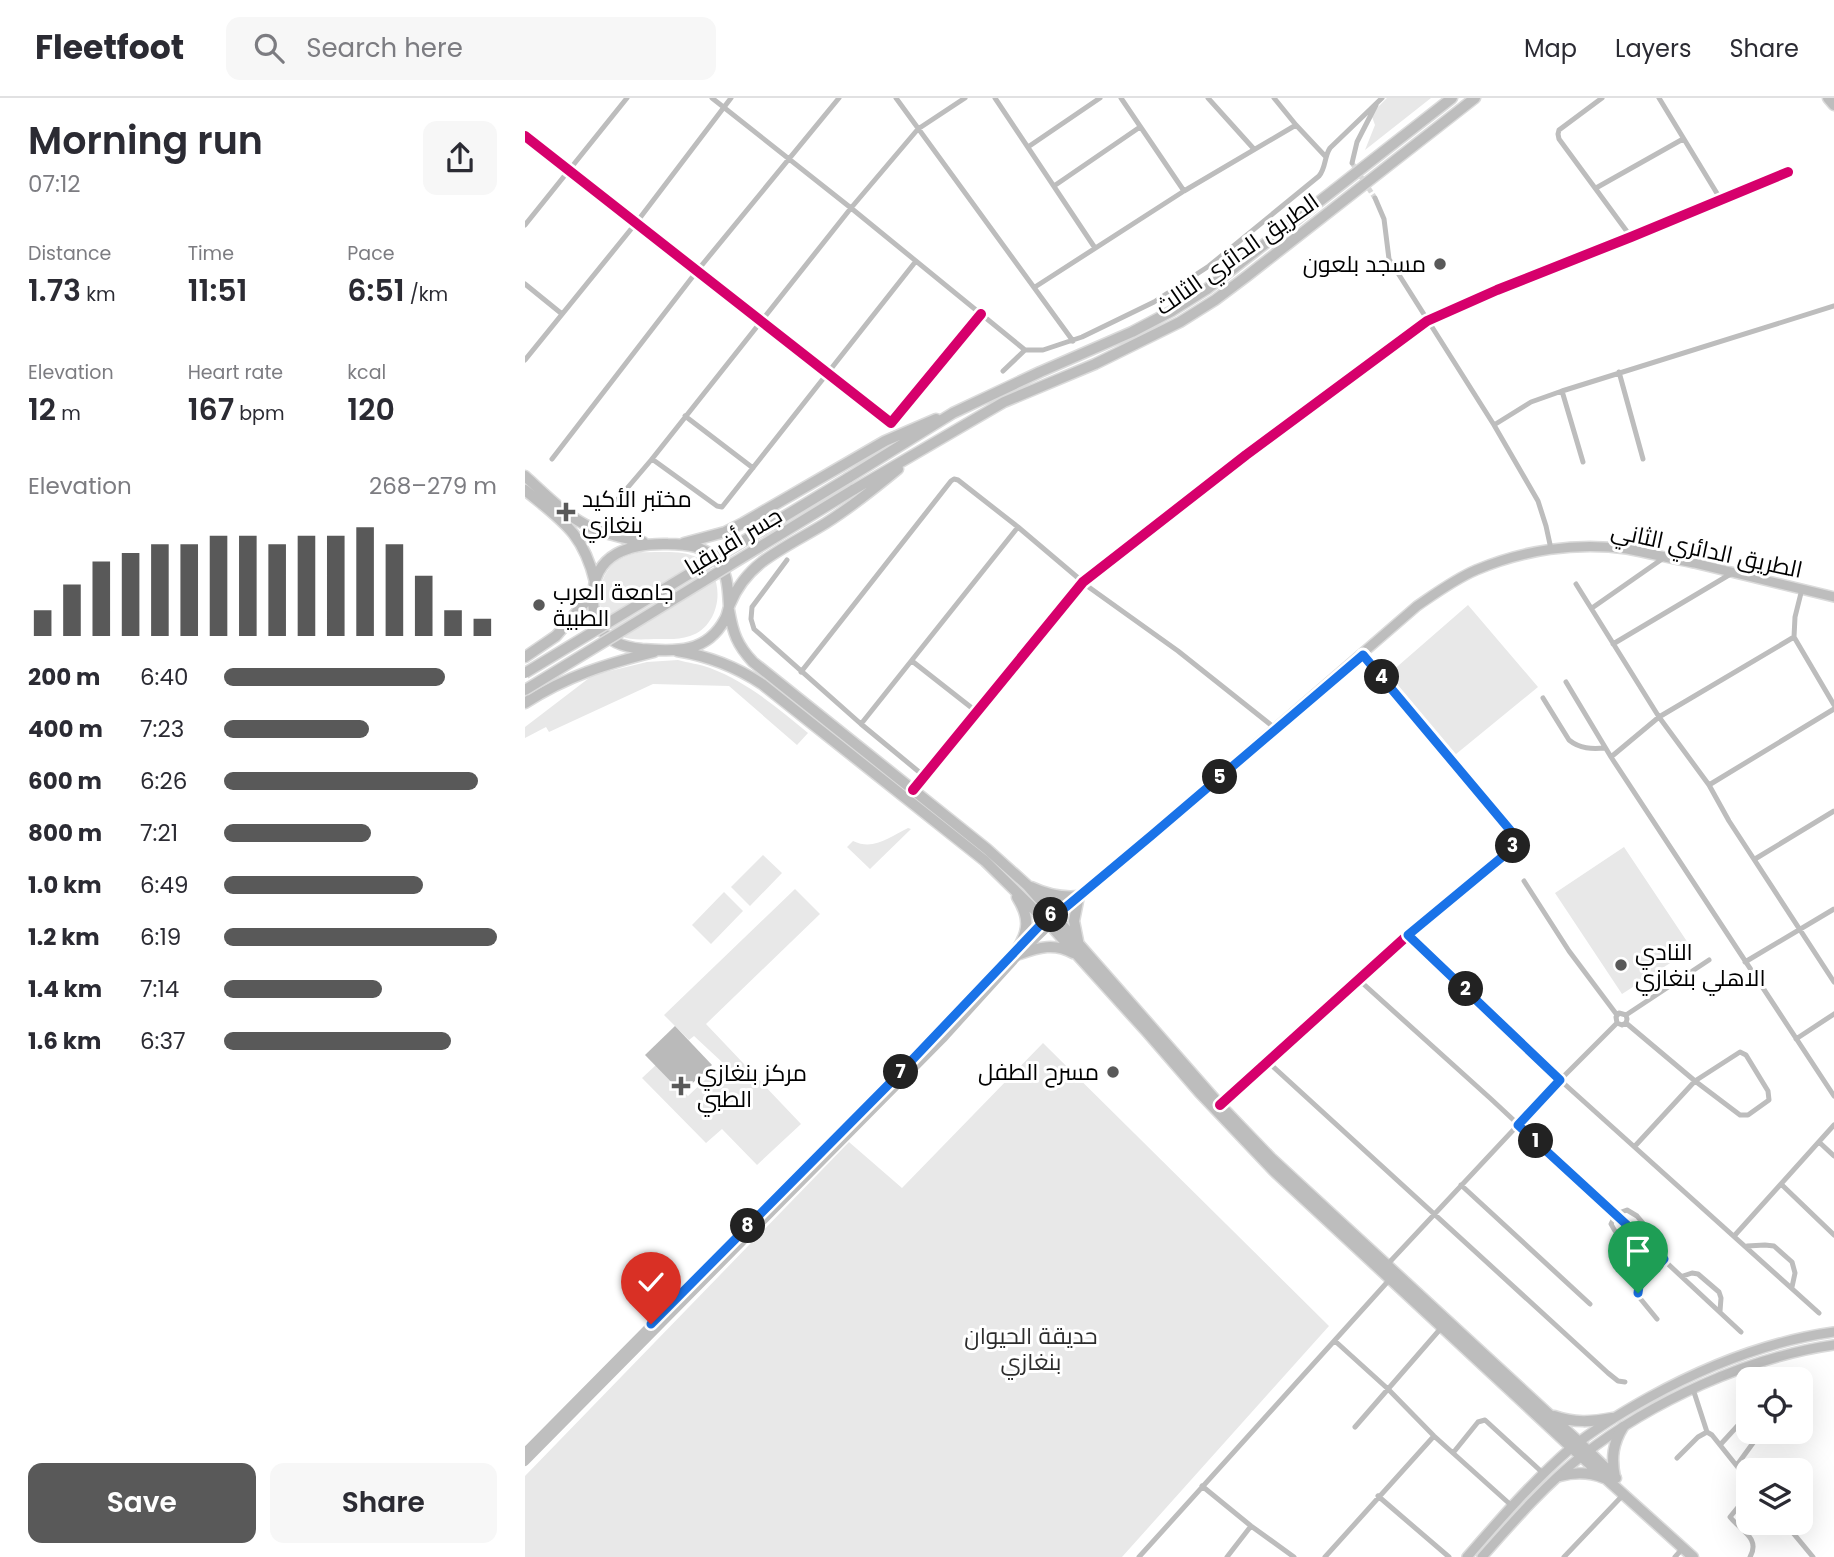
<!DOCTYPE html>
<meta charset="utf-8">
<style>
body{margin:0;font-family:Poppins,Cairo,sans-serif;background:#f7f7f7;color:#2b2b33;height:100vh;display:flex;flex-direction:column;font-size:26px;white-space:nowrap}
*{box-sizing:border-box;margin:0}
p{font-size:23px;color:#7c7c81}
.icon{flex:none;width:38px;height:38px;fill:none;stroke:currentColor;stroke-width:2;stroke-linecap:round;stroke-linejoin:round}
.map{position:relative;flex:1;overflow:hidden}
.sheet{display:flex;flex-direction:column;background:#fff;width:525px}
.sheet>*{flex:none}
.tools{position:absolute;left:1211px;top:1269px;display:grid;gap:14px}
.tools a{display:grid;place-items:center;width:77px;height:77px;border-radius:14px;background:#fff;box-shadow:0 7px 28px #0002;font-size:35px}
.pin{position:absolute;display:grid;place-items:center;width:60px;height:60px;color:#fff;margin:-72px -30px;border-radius:50% 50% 50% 0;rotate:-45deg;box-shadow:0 0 7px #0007}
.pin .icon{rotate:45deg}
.km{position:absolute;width:35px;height:35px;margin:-18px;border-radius:50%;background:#222;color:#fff;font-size:19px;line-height:35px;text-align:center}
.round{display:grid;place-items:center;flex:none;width:74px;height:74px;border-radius:14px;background:#f7f7f7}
.summary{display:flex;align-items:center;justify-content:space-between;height:119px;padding:0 28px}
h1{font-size:38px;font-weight:600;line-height:52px}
.stats{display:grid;grid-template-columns:repeat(3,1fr);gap:10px;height:119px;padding:7px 28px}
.stats div{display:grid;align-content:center}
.stats b{font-size:30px;font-weight:600}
.stats small{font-size:19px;font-weight:400}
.stats p{font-size:19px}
.chart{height:196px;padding:14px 28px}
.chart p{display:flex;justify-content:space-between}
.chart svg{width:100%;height:126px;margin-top:7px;stroke:#595959;stroke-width:6}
.button{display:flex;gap:14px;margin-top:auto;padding:14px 28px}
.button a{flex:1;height:80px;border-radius:14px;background:#595959;color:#fff;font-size:28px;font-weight:600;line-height:80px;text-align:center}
.button a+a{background:#f7f7f7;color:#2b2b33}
ul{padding:0 28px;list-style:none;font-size:23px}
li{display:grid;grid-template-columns:112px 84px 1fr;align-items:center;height:52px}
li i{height:18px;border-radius:9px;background:#595959}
header{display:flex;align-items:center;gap:42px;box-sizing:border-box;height:98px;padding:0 35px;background:#fff;border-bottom:2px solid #e1e1e2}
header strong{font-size:33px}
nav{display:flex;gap:38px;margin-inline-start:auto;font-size:24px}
.search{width:490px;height:63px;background:#f7f7f7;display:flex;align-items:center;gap:18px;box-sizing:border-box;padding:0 24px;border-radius:14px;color:#7c7c81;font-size:26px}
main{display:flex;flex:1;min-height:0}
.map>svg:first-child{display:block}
.green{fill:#e8e8e8}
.water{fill:#bababa}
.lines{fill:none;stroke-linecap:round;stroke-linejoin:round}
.minor-tunnel{stroke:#d9d9d9;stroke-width:5;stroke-dasharray:5 2.5;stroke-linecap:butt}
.primary-casing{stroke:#dbdbdb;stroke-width:12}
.trunk-casing{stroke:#dbdbdb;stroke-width:13}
.minor{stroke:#bdbdbd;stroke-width:5}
.secondary{stroke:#bfbfbf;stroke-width:8}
.primary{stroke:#bdbdbd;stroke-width:9}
.trunk{stroke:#bdbdbd;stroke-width:10}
.trunk-bridge-casing{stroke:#dbdbdb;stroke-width:13;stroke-linecap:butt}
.trunk-bridge{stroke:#bdbdbd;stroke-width:10}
.cycleway-casing{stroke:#fff;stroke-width:15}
.cycleway{stroke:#d6006c;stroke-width:10}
.route-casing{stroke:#fff;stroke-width:14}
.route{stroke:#1a73e8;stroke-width:9}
.poi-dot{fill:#595959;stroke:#fff;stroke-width:2.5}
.labels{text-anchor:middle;stroke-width:6;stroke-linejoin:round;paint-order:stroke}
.street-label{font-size:23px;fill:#000;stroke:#fff}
.poi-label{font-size:23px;fill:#000;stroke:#fff;text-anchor:start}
.park-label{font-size:23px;fill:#2c2c2c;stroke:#fff}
</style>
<header>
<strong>Fleetfoot</strong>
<div class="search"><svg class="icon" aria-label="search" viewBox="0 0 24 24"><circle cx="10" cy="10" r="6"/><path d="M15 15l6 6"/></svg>Search here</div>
<nav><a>Map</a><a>Layers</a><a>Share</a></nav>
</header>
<main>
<section class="sheet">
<div class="summary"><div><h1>Morning run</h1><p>07:12</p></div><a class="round"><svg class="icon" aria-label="share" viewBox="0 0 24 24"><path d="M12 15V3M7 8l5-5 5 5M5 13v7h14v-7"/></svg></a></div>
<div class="stats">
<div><p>Distance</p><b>1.73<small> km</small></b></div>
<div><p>Time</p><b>11:51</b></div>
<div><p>Pace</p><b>6:51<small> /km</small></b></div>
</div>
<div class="stats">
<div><p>Elevation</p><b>12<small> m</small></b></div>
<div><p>Heart rate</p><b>167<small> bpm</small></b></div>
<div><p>kcal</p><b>120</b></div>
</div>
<div class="chart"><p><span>Elevation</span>268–279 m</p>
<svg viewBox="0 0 160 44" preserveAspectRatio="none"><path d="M5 44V35M15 44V26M25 44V18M35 44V15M45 44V12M55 44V12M65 44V9M75 44V9M85 44V12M95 44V9M105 44V9M115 44V6M125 44V12M135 44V23M145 44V35M155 44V38"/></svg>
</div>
<ul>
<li><b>200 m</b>6:40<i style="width:81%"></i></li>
<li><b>400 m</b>7:23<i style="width:53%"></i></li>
<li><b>600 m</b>6:26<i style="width:93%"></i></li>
<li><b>800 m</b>7:21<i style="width:54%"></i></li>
<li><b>1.0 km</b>6:49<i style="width:73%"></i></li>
<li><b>1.2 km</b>6:19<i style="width:100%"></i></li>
<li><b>1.4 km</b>7:14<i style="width:58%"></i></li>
<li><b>1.6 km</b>6:37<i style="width:83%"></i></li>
</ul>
<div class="button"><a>Save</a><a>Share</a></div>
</section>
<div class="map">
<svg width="1309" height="1459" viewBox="0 0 1309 1459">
<rect width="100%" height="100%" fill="#fff"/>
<path class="green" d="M862 0H906L840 52 850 27 846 16Z
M115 454C133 455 157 451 173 460 203 477 197 528 165 538 154 542 143 541 133 541 121 541 106 543 96 538 72 527 69 492 83 472 90 461 103 457 115 454Z
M943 507 1013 589 925 661 858 581Z
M153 562C163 565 175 566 185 570 222 584 253 610 283 635L272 647 204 588 128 586 24 634 21 629 0 640V629L68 577 122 564Z
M383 730 386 731 345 771 322 749 328 743C349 753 364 739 383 730Z
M1099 749 1167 851 1097 896 1030 795Z
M238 757 257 775 225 808 206 789Z
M270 791 295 816 181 926 276 1026 232 1067 197 1031 181 1045 117 980 131 967 163 998 198 965 169 938 164 942 139 917Z
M199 794 218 813 186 846 167 827Z
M518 945 804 1228 597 1459H0V1378L324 1044 377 1090Z"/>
<path class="water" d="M150 928 187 967 157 995 120 957Z"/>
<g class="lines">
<path class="minor-tunnel" d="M827 65 850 100"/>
<g class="primary-casing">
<path id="primary" d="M524 819 541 809 655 713 892 508C911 495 930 481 951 472 998 452 1051 444 1102 451 1124 455 1147 461 1169 465 1216 476 1262 488 1309 499
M942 1459C975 1421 1008 1383 1046 1350 1070 1331 1096 1315 1123 1300 1181 1268 1243 1243 1309 1234
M957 1459C987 1425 1022 1385 1058 1357 1126 1304 1223 1259 1309 1247"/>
</g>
<g class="trunk-casing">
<path id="trunk" d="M1303 0 1309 7
M0 378C20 396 41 418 65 429 82 437 100 440 118 444
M323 380 428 315 515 274 607 234 647 213 682 191 927 0
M0 392C37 423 58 434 70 484
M328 392 479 304 570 266 655 224 690 202 722 178 950 0
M159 445 200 434 218 425 360 343 411 321
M204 508C203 493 203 474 192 462 180 448 161 446 143 446 106 445 68 455 68 500 68 509 69 518 73 526 81 544 99 549 117 551 151 554 182 555 200 521 203 516 203 510 205 506 212 489 223 475 237 464 257 449 280 438 301 425 326 409 350 390 373 371
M204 512C208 535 212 547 228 564L462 751 502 787 695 1007 746 1060 1054 1344 1091 1380
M152 553C183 558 210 568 237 586L460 763 525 827 621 933 674 994 749 1073 1047 1350 1168 1459
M0 559 31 538 68 495
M0 605C42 578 81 566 129 554
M506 789C521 796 537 800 554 798L549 823 553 843
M491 853C504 833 505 820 492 799
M495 856C514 849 530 845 548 855
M1029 1318C1049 1325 1067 1324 1087 1320
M1035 1378C1050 1374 1064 1374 1079 1380
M1090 1379C1086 1360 1088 1345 1098 1329"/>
</g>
<path class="minor" d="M187 0 326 110 500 252
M371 0 548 243
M470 0 570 150
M596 0 659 93
M683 0 728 50
M749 0 771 27 801 59
M1077 0 1034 32 1033 36 1034 41 1106 139
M1134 0 1196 102
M0 38 366 325 456 216
M503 49 575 0
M827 65 832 44 851 7
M529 88 615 29
M1071 90 1158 41
M850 100 859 121 864 161 969 327 1013 403 1021 428 1026 451
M0 127 102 0
M0 186 37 216
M510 189 659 93 771 27
M0 262 111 125 206 0
M478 273 500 252H518L557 239 629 204 684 168 794 78C801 70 799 59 805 50L857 0
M1094 274 1118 361
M1037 293 1058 364
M160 318 228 370
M969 327 1006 304 1037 293 1309 208
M27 361 172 173 314 0
M127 361 192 408 197 409 391 163
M87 408 127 361 326 110 393 31 440 0
M262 462 227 509 226 521 229 531 336 626 399 678
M1051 486 1134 619 1184 687 1204 723 1309 884
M1277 491 1270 519 1269 539 1309 607
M1067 510 1140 459
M1088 546 1209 474
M387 563 452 614
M276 574 426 383 429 381 433 382 493 429 565 490 653 553 751 631
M1041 584 1086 659 1134 619 1269 539
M1018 600 1044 642C1055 651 1067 651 1080 650
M336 626 493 429
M1086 659 1309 998
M1184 687 1309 611
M388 692 558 484 721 357 902 223 972 192 1106 139 1263 74
M1230 761 1309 713
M999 783 1044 853 1092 917
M883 837 1035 982 1294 1215
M1220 864 1309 811
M834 882 966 1001 1216 1234
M1101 917 1102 921 1101 925 1097 927 1092 925 1091 919 1094 915 1101 917 1184 862
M1101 925 1170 983 1215 1017H1223L1244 1002 1243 993 1221 957 1215 954 1170 983 1110 1048
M1271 941 1309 916
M743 964 1083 1275 1093 1283 1100 1284
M695 1007 883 837 987 750C991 741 990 738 984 731L838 557
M1294 1044 1309 1058
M1256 1086 1309 1137
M936 1087 1065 1206
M1102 1112 1112 1118 1122 1130 1121 1145C1105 1152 1093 1140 1086 1126L1091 1116Z
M1210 1137 1309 1027
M1222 1148 1240 1147 1249 1148 1267 1164 1270 1175 1267 1189
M860 1169 1035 982 1092 925
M1158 1178 1167 1175 1173 1176 1194 1194 1196 1200 1195 1213
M1132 1221 1114 1199 1113 1192 1139 1161
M810 1243 863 1291 909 1338 987 1408
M1168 1291 1182 1334 1187 1337 1223 1382
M830 1329 917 1229
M1195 1347 1217 1323 1223 1321
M928 1355 953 1324 960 1322 1019 1376
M1152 1360 1173 1339 1182 1334
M1212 1367 1236 1334
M677 1388 726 1428 769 1459
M1223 1397 1205 1419C1215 1432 1236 1440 1225 1459
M853 1398 924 1459
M1259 1424 1288 1459
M614 1459 866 1180
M702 1459 726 1428
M800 1459 909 1338
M1039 1459 1099 1396
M1150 1459 1158 1450"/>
<path class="secondary" d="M498 845 520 822
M0 1354 369 981 479 865
M0 1364 418 941 495 856 525 827"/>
<use href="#primary" class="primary"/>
<use href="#trunk" class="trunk"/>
<g class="trunk-bridge-casing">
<path id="trunk-bridge" d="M0 575 323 380
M0 592 328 392"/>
</g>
<use href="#trunk-bridge" class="trunk-bridge"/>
<g class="cycleway-casing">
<path id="cycleway" d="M0 38 366 325 456 216
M388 692 558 484 721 357 902 223 972 192 1106 139 1263 74
M695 1007 883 837 987 750C991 741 990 738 984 731L838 557"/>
</g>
<use href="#cycleway" class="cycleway"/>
</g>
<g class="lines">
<g class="route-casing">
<path id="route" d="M126 1226 369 981 520 822 541 809 627 737 838 557 990 738V743L988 750 883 837 1035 982 993 1027 1139 1161 1114 1188 1113 1195"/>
</g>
<use href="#route" class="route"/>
</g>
<g class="poi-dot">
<circle cx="915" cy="166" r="7"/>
<path d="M37.5 403.5h7v7h7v7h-7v7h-7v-7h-7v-7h7z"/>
<circle cx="14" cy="507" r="7"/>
<circle cx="1096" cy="867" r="7"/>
<circle cx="588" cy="974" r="7"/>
<path d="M152.5 977.5h7v7h7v7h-7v7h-7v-7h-7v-7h7z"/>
</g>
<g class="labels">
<g class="street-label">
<text transform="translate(712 156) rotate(-35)" y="8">الطريق الدائري الثالث</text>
<text transform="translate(208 443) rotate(-31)" y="8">جسر أفريقيا</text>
<text transform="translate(1182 452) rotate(12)" y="8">الطريق الدائري الثاني</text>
</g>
<g class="poi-label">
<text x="901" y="174" text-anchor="end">مسجد بلعون</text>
<text x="57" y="409">مختبر الأكيد<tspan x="57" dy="26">بنغازي</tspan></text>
<text x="28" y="502">جامعة العرب<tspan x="28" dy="26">الطبية</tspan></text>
<text x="1110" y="862">النادي<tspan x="1110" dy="26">الاهلي بنغازي</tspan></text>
<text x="574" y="982" text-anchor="end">مسرح الطفل</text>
<text x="172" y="983">مركز بنغازي<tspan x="172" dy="26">الطبي</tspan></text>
</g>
<g class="park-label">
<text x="506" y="1246">حديقة الحيوان<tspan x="506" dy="26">بنغازي</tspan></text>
</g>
</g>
</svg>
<div class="tools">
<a><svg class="icon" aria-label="locate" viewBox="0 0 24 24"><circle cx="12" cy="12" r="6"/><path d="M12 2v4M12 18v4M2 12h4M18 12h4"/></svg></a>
<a><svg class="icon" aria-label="layers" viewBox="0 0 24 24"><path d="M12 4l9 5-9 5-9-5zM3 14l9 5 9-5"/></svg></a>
</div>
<div class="pin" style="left:1113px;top:1195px;background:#1e9e55"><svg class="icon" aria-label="arrive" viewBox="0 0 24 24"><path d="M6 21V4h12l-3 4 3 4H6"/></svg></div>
<div class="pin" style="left:126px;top:1226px;background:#d93025"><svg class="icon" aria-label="check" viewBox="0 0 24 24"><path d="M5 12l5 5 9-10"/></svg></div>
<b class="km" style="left:1011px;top:1043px">1</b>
<b class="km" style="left:941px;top:891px">2</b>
<b class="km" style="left:988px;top:748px">3</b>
<b class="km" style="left:857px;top:579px">4</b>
<b class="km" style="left:695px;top:679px">5</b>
<b class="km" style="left:526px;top:817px">6</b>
<b class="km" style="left:376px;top:974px">7</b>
<b class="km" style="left:223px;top:1128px">8</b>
</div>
</main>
